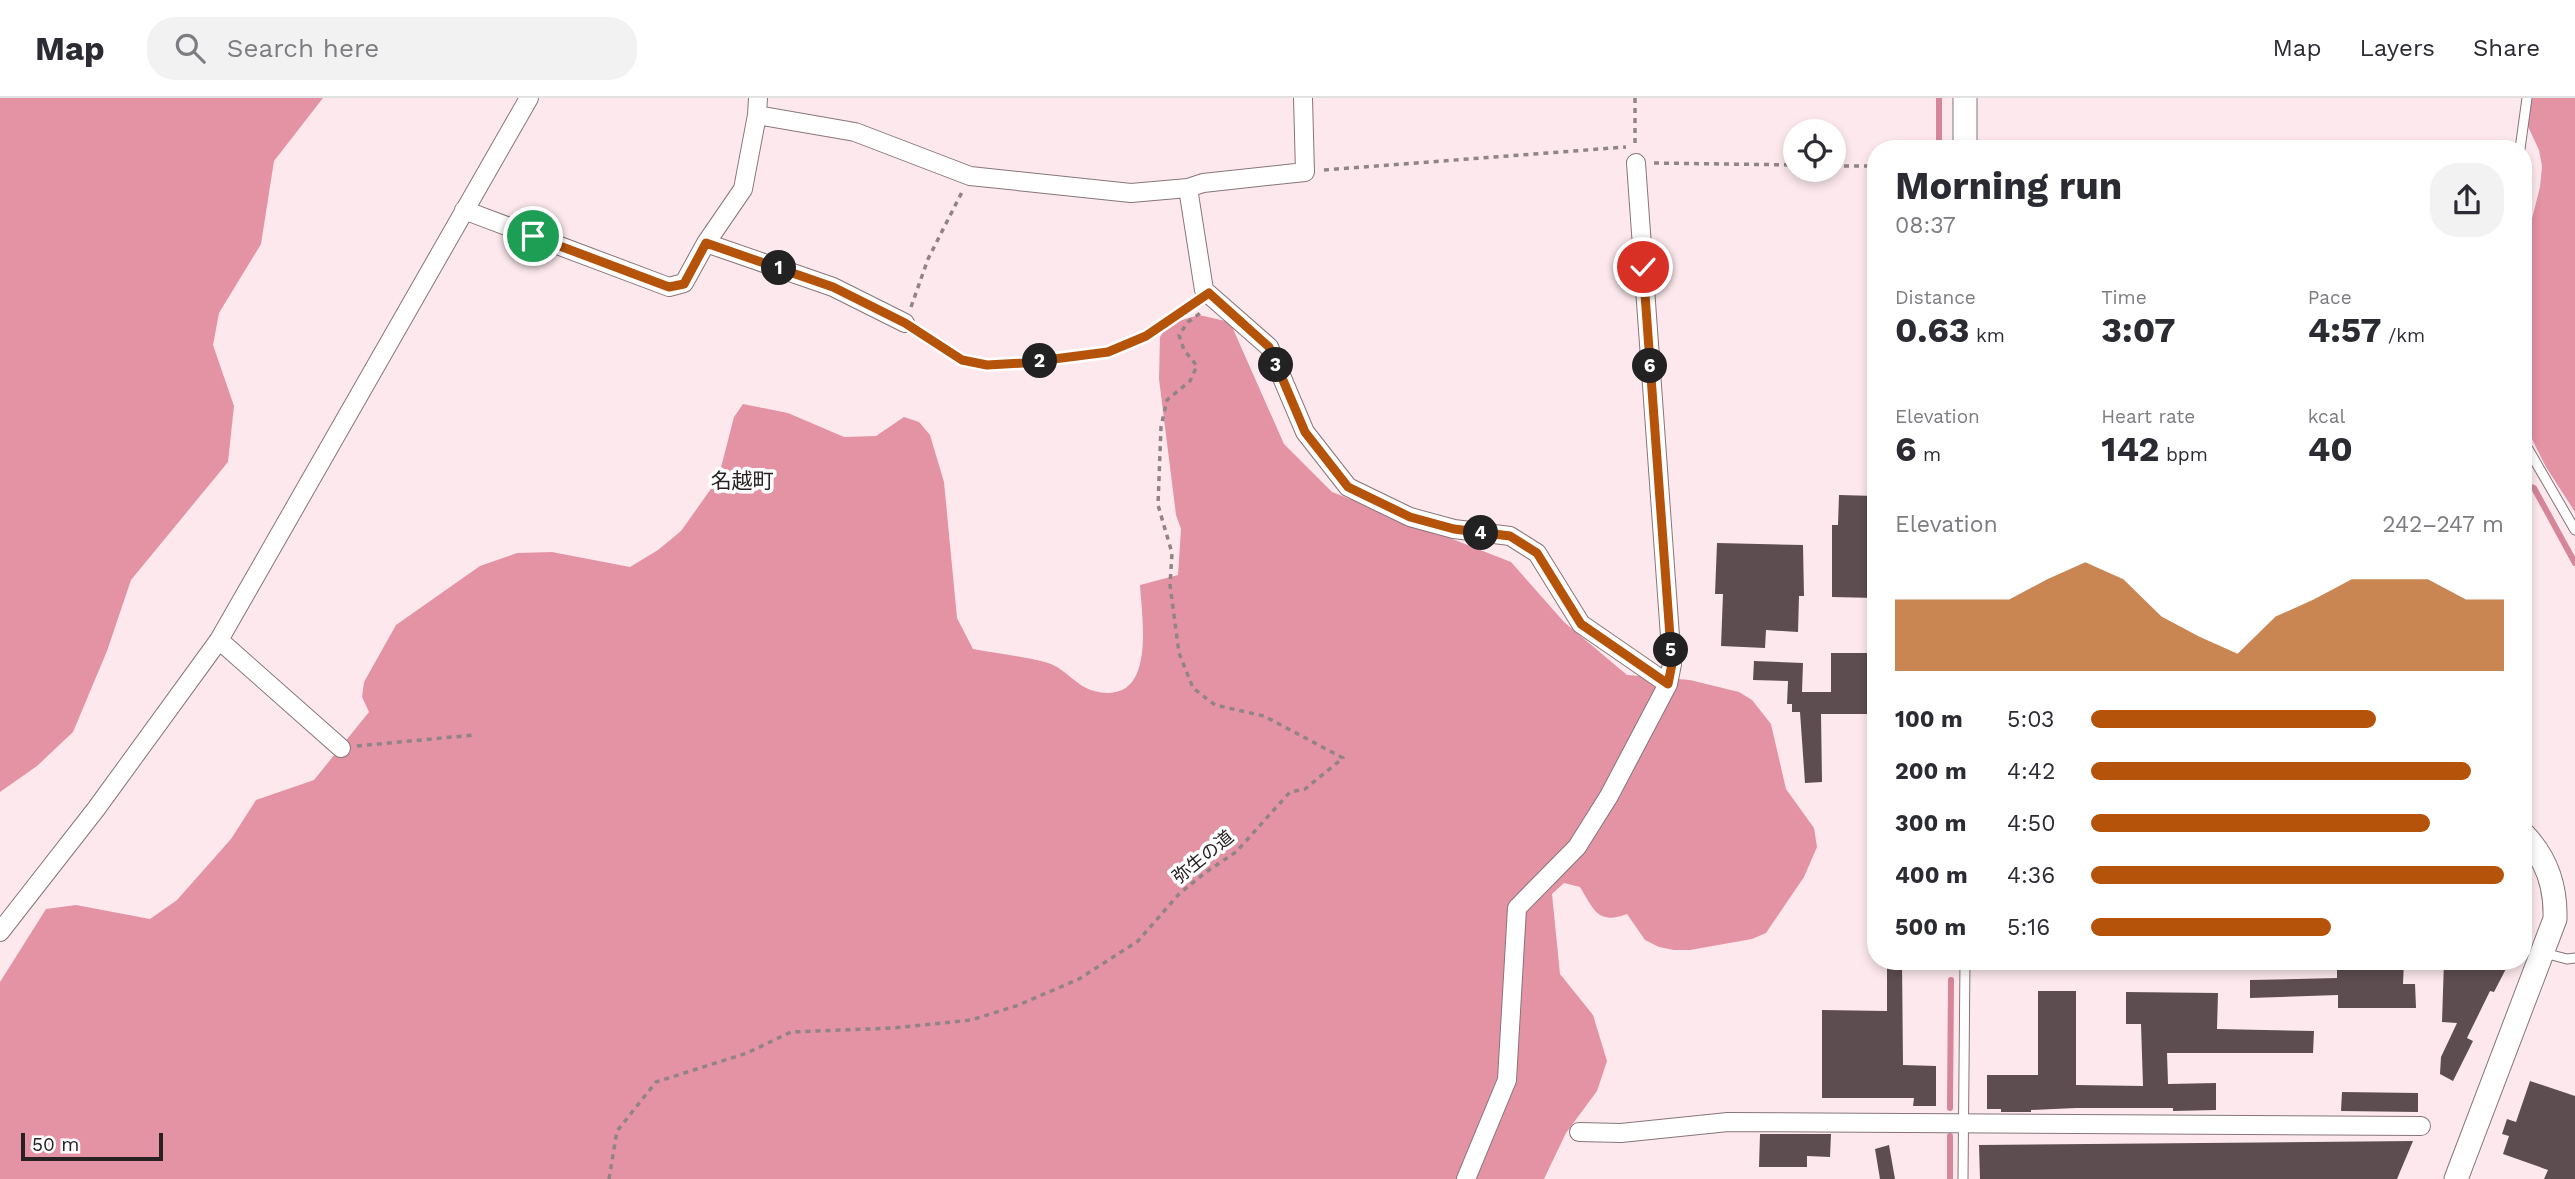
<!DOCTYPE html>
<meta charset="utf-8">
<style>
body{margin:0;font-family:"Work Sans","Noto Sans JP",sans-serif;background:#f2f2f3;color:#2b2b33;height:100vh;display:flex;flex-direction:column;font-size:26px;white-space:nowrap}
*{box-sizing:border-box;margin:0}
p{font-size:23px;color:#7c7c81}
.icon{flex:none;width:38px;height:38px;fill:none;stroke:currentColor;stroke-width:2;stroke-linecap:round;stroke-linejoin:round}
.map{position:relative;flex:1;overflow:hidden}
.details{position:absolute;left:1867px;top:42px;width:665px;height:830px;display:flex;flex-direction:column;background:#fff;border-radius:28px;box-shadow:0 4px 10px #0003}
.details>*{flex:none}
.tools{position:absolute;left:1783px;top:21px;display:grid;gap:14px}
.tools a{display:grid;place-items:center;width:63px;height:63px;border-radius:50%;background:#fff;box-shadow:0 4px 10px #0003;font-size:35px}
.scale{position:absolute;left:21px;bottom:18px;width:142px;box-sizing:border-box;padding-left:7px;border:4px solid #282122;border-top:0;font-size:19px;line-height:24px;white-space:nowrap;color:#282122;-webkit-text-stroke:5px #fff;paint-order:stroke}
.pin{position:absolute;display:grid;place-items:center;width:60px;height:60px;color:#fff;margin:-30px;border:4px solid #fff;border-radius:50%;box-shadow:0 2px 7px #0007}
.km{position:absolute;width:35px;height:35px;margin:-18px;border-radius:50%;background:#222;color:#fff;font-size:19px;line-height:35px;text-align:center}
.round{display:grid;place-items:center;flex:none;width:74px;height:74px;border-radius:28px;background:#f2f2f3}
.summary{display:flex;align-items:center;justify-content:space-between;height:119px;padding:0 28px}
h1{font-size:38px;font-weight:700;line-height:52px}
.figures{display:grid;grid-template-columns:repeat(3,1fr);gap:10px;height:119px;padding:7px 28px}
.figures div{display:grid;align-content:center}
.figures b{font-size:35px;font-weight:700}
.figures small{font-size:19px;font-weight:400}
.figures p{font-size:19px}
.chart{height:196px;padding:14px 28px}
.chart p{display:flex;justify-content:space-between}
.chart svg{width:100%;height:126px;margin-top:7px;fill:#b45309;opacity:.7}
ul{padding:0 28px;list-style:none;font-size:23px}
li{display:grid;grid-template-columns:112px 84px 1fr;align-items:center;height:52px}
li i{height:18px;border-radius:9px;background:#b45309}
header{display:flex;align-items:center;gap:42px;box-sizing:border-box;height:98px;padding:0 35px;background:#fff;border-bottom:2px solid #e1e1e2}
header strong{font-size:33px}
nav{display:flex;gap:38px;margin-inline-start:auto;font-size:24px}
.search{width:490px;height:63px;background:#f2f2f3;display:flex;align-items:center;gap:18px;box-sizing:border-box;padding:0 24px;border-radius:28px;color:#7c7c81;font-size:26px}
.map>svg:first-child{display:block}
.forest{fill:#e493a5}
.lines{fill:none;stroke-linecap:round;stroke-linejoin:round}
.stream{stroke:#d68699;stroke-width:6}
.building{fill:#5d4d50}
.service-casing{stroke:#877579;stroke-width:11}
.minor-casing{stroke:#877579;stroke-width:20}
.tertiary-casing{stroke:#877579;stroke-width:25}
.path{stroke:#918486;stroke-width:3.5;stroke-dasharray:5 5;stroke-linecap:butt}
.service{stroke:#fff;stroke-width:9}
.minor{stroke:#fff;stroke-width:18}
.tertiary{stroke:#fff;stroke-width:23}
.route-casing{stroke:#fff;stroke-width:14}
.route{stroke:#b45309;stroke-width:9}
.labels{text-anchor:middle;stroke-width:7;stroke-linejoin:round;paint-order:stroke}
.street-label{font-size:18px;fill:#282122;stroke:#fff}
.quarter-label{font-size:21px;fill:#282122;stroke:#fff}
</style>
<header>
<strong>Map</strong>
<div class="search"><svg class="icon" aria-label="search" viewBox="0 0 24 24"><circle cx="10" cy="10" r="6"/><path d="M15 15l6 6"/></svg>Search here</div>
<nav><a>Map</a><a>Layers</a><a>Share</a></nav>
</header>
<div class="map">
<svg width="2575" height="1081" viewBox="0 0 2575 1081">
<rect width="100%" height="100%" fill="#fde9ed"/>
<path class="forest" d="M0 0H323L274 63 261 146 219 215 213 247 234 308 228 364 131 482 107 553 73 634 37 668 0 694Z
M2529 0H2575V414L2546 369 2532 341 2524 313V152L2540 89 2542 68 2539 52 2526 24Z
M1199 217 1230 224 1284 346 1332 394 1511 464 1564 524 1627 577 1690 582 1739 594 1752 602 1771 626 1786 691 1814 730 1817 749 1804 779 1766 835 1752 841 1690 852H1674L1659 849 1645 842 1627 816C1598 827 1594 812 1580 789L1564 785 1552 796 1560 876 1593 917 1607 963 1597 993 1566 1035 1544 1081H0V884L46 811 76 807 150 821 177 802 231 741 256 702 314 682 369 614 362 599 364 584 396 527 480 468 517 455 552 454 630 469 658 452 681 433 718 381 734 319 743 306 788 315 844 339 876 338 904 319 919 324 930 337 944 384 957 520 973 551C998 556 1024 558 1048 565 1065 570 1077 589 1094 593 1157 609 1142 522 1140 487L1178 477 1181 431 1176 417 1159 281 1160 239 1168 226Z"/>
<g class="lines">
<path class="stream" d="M1939 51V0
M2524 386 2534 390 2575 465
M1950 1010 1951 882
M1950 1038V1081"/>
</g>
<path class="building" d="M1839 397 1876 398V500L1832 499V427H1838Z
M1717 445 1803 447 1804 498H1799L1798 534 1766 532 1765 550 1721 548 1723 496H1715Z
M1831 555H1876V616H1821L1822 684 1805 685 1800 614H1792V606H1787L1788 583 1753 582 1754 563 1803 565 1802 594H1831Z
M1887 863H1902L1903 967 1936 968V1008H1913L1914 1000H1822V912L1887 913Z
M2337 863H2404L2403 886H2415L2416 910H2338V897L2250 900V882L2337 880Z
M2444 863H2510L2494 894 2490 893 2467 940 2473 943 2453 983 2440 976 2441 959 2457 925 2442 924Z
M2038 893H2076V987L2143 988 2141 926H2126V894L2218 895 2217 931 2314 933 2313 955H2167L2168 986 2216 985V1012L2173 1013V1010H2076L2031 1012V1014H2001V1011H1987V977H2038Z
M2530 983 2575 998V1081H2544L2548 1072 2503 1056 2509 1038 2502 1036 2507 1021 2516 1024Z
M2342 994 2418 995V1014L2341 1013Z
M1760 1036H1831L1830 1059 1807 1058V1069H1759Z
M2413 1043 2397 1081H1980L1979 1047Z
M1889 1047 1895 1081H1880L1875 1051Z"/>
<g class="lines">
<g class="service-casing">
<path id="service" d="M2520 51 2527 0
M2524 344 2575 432
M2544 855 2567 861 2575 860
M1963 1081 1965 863"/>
</g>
<g class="minor-casing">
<path id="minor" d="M757 17 855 34 970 78 1131 95 1188 90 1203 85 1305 74 1303 0
M1188 90 1204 192 1269 249 1305 334 1348 389 1410 419 1454 431 1510 438 1537 455 1581 526 1668 586
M464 112 669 189 684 185 706 145 743 91 757 17 758 0
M706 145 833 189 905 225
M219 542 341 650
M0 834 96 711 219 542 529 0
M1579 1034 1621 1035 1728 1024 2421 1028
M1466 1081 1507 982 1517 810 1577 749 1609 698 1668 586 1672 566 1636 65"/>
</g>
<g class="tertiary-casing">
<path id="tertiary" d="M1965 51V0
M2456 1081 2555 821C2556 788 2547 761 2524 737"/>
</g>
<path class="path" d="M1635 0V47
M1654 65 1796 67
M1834 68H1876
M1324 72 1626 49
M911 209 928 161 963 92
M918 234 962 262 987 266 1023 265 1108 254 1145 238 1192 206
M357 648 474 637
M609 1081 617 1033 656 984 747 955 791 934 893 930 971 922 1016 908 1079 881 1138 843 1179 796 1206 774 1236 754 1290 694 1305 691 1343 660 1264 618 1215 607 1193 590 1179 555 1170 487 1172 455 1158 407 1161 329 1167 302 1190 283 1197 268 1184 252 1179 237 1188 224 1203 213"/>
<use href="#service" class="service"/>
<use href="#minor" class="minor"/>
<use href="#tertiary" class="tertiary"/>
</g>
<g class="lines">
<g class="route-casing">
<path id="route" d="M533 138 669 189 684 186 706 145 833 189 905 225 962 262 987 267 1023 265 1108 254 1146 238 1209 195 1269 249 1305 334 1348 389 1410 419 1454 431 1510 438 1537 455 1581 526 1668 586 1672 566 1643 169"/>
</g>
<use href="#route" class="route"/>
</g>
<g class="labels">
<g class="street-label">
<text transform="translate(1203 759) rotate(-39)" y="6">弥生の道</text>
</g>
<g class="quarter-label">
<text x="742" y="390">名越町</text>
</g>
</g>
</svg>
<div class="tools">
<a><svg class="icon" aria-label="locate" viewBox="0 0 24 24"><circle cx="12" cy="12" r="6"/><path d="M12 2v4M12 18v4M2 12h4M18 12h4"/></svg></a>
</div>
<div class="scale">50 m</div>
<div class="pin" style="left:533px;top:138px;background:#1e9e55"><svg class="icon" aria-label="arrive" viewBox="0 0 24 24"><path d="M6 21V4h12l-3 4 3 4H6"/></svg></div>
<div class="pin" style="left:1643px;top:169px;background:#d93025"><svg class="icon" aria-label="check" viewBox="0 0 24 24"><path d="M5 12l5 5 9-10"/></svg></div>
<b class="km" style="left:779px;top:170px">1</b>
<b class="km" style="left:1040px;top:263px">2</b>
<b class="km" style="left:1276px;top:267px">3</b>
<b class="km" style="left:1481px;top:435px">4</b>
<b class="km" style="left:1671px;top:552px">5</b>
<b class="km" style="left:1650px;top:268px">6</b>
<section class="details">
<div class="summary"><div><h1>Morning run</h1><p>08:37</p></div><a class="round"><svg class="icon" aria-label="share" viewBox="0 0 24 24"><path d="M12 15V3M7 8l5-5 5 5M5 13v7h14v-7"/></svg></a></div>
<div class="figures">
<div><p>Distance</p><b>0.63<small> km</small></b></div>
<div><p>Time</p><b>3:07</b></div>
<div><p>Pace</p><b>4:57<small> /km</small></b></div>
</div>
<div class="figures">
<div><p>Elevation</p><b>6<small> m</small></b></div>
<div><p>Heart rate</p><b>142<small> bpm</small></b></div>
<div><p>kcal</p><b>40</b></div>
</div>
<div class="chart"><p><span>Elevation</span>242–247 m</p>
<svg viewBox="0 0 160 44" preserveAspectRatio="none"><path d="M0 44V19L10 19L20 19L30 19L40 12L50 6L60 12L70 25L80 32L90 38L100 25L110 19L120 12L130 12L140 12L150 19L160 19V44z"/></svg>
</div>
<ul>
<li><b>100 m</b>5:03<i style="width:69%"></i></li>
<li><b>200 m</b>4:42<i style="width:92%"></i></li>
<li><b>300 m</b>4:50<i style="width:82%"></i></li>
<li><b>400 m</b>4:36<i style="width:100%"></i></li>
<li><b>500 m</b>5:16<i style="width:58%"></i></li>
</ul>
</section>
</div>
